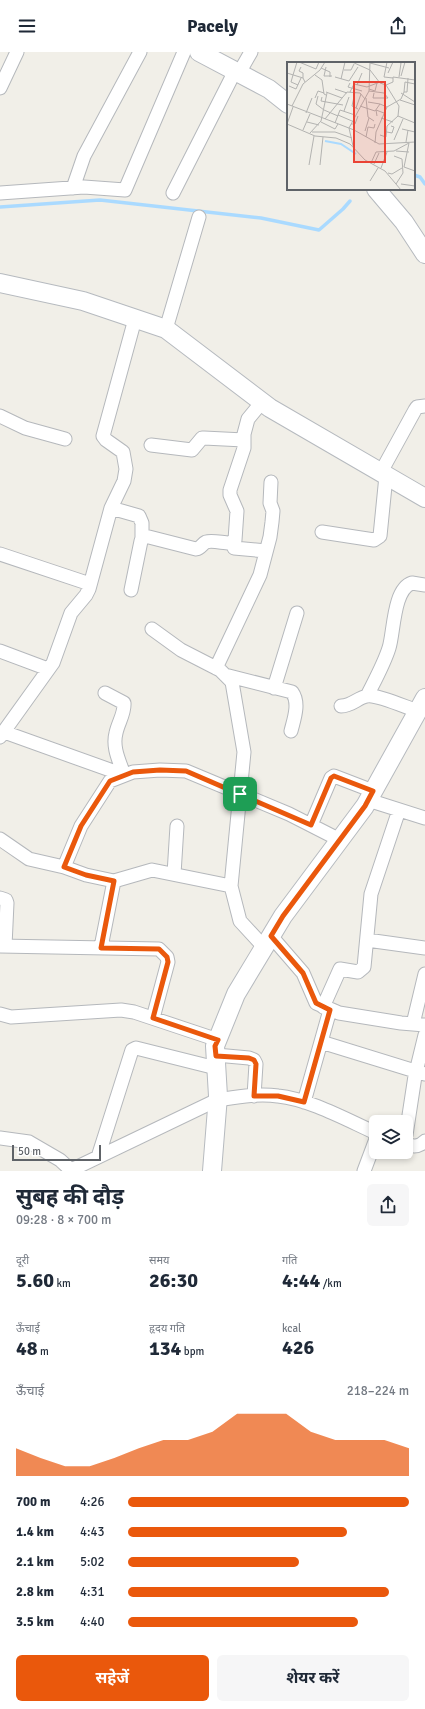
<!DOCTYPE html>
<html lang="hi">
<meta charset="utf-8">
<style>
body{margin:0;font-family:Signika,"Noto Sans Devanagari",sans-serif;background:#f6f6f7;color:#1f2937;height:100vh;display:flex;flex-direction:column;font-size:15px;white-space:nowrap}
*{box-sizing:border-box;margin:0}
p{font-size:13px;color:#747a83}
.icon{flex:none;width:22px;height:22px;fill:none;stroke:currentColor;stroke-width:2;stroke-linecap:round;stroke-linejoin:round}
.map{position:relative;height:1119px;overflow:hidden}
.side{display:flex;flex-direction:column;background:#fff;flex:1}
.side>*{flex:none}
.tools{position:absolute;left:369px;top:1063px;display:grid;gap:8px}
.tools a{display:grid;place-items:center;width:44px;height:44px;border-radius:6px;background:#fff;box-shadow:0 2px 6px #0003;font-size:20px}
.scale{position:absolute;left:12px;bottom:10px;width:89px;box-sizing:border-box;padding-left:4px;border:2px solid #5f6368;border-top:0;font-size:11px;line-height:14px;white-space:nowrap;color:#5f6368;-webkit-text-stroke:3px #fff;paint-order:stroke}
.pin{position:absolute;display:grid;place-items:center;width:34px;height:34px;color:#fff;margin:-17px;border-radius:8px;box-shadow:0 2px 6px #0006}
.round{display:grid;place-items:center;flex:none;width:42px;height:42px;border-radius:6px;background:#f6f6f7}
.headline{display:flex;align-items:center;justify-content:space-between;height:68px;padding:0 16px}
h1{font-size:22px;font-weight:700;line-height:30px}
.metrics{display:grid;grid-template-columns:repeat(3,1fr);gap:6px;height:68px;padding:4px 16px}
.metrics div{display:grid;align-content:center}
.metrics b{font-size:20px;font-weight:700}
.metrics small{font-size:11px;font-weight:400}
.metrics p{font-size:11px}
.chart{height:112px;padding:8px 16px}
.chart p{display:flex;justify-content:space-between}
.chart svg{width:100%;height:72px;margin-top:4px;fill:#ea580c;opacity:.7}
.primary-button{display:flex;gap:8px;margin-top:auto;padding:8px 16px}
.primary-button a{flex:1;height:46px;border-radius:6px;background:#ea580c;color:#fff;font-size:16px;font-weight:700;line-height:46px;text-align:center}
.primary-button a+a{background:#f6f6f7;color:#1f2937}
ul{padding:0 16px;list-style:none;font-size:13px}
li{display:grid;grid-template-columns:64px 48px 1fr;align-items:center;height:30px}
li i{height:10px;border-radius:5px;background:#ea580c}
header{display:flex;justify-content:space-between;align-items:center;height:52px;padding:0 16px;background:#fff;font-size:18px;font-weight:700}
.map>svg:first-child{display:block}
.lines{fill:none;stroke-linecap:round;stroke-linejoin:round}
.stream{stroke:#aadaff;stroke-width:3.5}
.street-casing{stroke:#b5b8bc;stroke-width:15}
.secondary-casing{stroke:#b6babf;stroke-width:20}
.street{stroke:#fff;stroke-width:13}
.secondary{stroke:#fff;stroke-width:18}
.route-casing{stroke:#fff;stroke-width:8}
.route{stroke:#ea580c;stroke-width:5}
.inset-river{fill:none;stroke:#aadaff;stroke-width:2}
.inset-road{fill:none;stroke:#b3b3b1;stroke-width:1}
.view{fill:#ea4335;fill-opacity:0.15;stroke:#ea4335;stroke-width:2}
.inset-edge{fill:none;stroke:#5f6368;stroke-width:2}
</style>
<header><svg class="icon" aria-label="menu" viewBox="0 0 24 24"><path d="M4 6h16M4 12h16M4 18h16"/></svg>Pacely<svg class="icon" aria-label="share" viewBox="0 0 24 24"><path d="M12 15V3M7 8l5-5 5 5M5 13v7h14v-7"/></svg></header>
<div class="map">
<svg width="425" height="1119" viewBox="0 0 425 1119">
<rect width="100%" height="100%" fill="#f1efe8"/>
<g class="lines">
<path class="stream" d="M414 123 420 125 425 132
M0 155 100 148 261 166 319 178 343 157 350 149"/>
<g class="street-casing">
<path id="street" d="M239 21 251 0
M0 36 17 0
M73 136 84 104 140 0
M0 141 84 135 125 138 184 0
M173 141 235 19
M166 277 199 165
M0 364 25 376 65 387
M151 393 192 398 202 386H204L244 388
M381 420 415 358 417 355 425 354
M111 456 139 464 142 471V486
M322 480 374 488 380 484 386 424
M234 496 266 499
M0 502 90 532
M131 538 141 489 142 486 145 484 196 497C201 496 202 492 206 490 212 488 223 491 229 491L235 488 237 459 230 443V438L244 396V382L248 367 262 350
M152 577 181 598 220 618 232 630 244 700 231 834 240 869 264 895
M0 599 48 617
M216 616 260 523 270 485 272 470 273 459 270 451 271 430
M225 623 292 640C300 651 294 667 291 679
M274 636 297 561
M105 641 124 651C125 661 118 671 116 681 112 696 120 710 124 723
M367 644C375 628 384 612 389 596 394 581 393 537 412 531L425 533
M341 654C352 654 357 646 367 644 376 642 408 656 418 659
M4 680 124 723
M0 685 53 611 71 561 86 543 89 537 111 456 124 429 126 417 123 400 106 388 103 384 135 267
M368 748 425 766
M311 773 331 726 334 724 373 739
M0 787 29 807 64 815
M174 822 177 774
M231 834 152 818 114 829 86 823 64 815 81 774 110 729 133 720 160 718 186 719 289 762 340 788
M0 846 6 848 7 851 5 894
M271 884 303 921 316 951 339 961 401 971 425 973
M367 888 425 896
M0 894 159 897 167 905 168 910 153 966
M101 895 114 829
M323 955 340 917 358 920 364 915 371 842 399 758
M0 962 11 965 121 958 134 960 218 988
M413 972 425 922
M321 990 425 1022
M216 1003 249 1006 254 1008 256 1012 254 1044
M304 1050 330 958
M406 1083 415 1024 425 983
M0 1086 29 1090 60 1108 72 1119
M406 1092C413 1095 419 1095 425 1089
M98 1105 132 998 136 996 216 1016
M71 1118 217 1048C237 1045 258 1041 278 1044 309 1047 347 1068 376 1081
M364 1119 376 1087"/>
</g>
<g class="secondary-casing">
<path id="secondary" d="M199 0 269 37 288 52
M376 137 404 170 425 202
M0 231 83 249 166 277 270 356 425 446
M212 1119 218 1044 215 994 236 942 283 864 365 754 425 646"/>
</g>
<use href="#street" class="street"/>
<use href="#secondary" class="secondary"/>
</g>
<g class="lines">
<g class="route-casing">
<path id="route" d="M160 718 186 719 311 773 331 726 334 724 373 739 365 754 283 864 271 884 303 921 316 951 330 958 304 1050 278 1044H254L256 1012 254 1008 249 1006 216 1004 215 994 218 988 153 966 168 910 167 905 159 897 101 896 114 829 86 823 64 815 81 774 110 729 133 720Z"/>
</g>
<use href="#route" class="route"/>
</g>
<g transform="translate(287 10)">
<rect width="128" height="128" fill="#f1efe8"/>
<path class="inset-river" d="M38 79 54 82 69 92"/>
<path class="inset-road" d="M12 0 29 7 32 0M65 0 83 8 93 21 99 23 112 44 111 54 128 61M100 0 97 15 106 16M112 0 114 1 112 15M83 1 102 6M14 5 12 9 16 11V16M39 5 37 14H45M34 6 43 10V15M57 8H64L67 2M0 11 16 16 18 20M101 11 106 0M6 13 4 20 11 23M6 13 10 0M28 13 35 18 37 32 39 33M114 14 118 0M48 15 62 19 71 5M54 17 58 0M63 21 61 25 75 29M70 23 75 11M99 23 106 20V15L128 18M2 24 9 27 14 16M48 27 60 31M82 27 88 29 90 21M82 29 97 31 101 36M39 30 55 36M63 30 67 22 80 25 93 20M68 30 65 44 71 47M117 30 118 20 128 22M87 31 86 36H101M114 31 128 40M31 34 29 42 37 48M35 35 34 39 56 43M28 36 31 29 37 31M79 36 81 55 87 59M113 38 128 43M0 42 67 68 92 82 128 80M93 42 100 45 114 37 117 30H120L121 16M5 44 16 22 33 8 38 0M73 44 88 49 93 42 81 40M69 46 74 32M37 48 51 54M57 49 62 35M19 51 25 36M51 53 65 59M90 54 89 48 97 51M94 56 106 60M38 57 60 30 73 31 78 37M20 60 32 63M34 60 48 67 51 62M48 61 53 48 68 53M0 62 6 45M0 62 28 74 49 76 63 82 78 98 98 109 114 128M64 62H68L71 54M115 67 128 70M16 68 23 52M78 69 82 56M25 70H48L65 76M100 70 105 71 107 65 104 64M23 71 34 59 40 31M93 73 99 75 100 64 111 54M79 75 81 65 87 66 88 62M107 78 116 57M119 80 121 68M88 81 89 70 100 45M122 81 117 105 128 109M66 84 62 66 82 29 83 0M109 89 122 90M107 94 115 97 116 111 109 122M84 101 89 90 107 89 122 81M87 102 92 91M22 103 27 74M33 103 36 75M94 106 100 90M101 111 105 112 115 106M83 119 91 106M114 122 128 124 127 128"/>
<path class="view" d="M67 20H98V100H67Z"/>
<rect width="128" height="128" class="inset-edge"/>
</g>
</svg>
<div class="tools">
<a><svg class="icon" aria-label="layers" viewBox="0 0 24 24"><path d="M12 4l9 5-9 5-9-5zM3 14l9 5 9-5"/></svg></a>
</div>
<div class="scale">50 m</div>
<div class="pin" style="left:240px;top:742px;background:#1e9e55"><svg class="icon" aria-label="arrive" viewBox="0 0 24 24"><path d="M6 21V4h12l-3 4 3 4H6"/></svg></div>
</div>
<section class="side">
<div class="headline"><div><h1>सुबह की दौड़</h1><p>09:28 · 8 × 700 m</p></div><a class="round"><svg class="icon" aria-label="share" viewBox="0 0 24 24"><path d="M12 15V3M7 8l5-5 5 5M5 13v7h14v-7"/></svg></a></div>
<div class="metrics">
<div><p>दूरी</p><b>5.60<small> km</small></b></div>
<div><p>समय</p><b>26:30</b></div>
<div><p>गति</p><b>4:44<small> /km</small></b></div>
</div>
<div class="metrics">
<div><p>ऊँचाई</p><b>48<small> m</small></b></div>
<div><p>हृदय गति</p><b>134<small> bpm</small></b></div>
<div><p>kcal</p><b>426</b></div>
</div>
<div class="chart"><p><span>ऊँचाई</span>218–224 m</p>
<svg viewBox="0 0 160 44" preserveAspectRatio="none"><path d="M0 44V27L10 33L20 38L30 38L40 33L50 27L60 22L70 22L80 17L90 6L100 6L110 6L120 17L130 22L140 22L150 22L160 27V44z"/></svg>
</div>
<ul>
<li><b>700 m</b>4:26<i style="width:100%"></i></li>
<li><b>1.4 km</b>4:43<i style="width:78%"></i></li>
<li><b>2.1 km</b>5:02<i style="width:61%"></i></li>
<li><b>2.8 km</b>4:31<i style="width:93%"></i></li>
<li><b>3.5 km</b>4:40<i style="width:82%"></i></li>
</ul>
<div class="primary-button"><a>सहेजें</a><a>शेयर करें</a></div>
</section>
